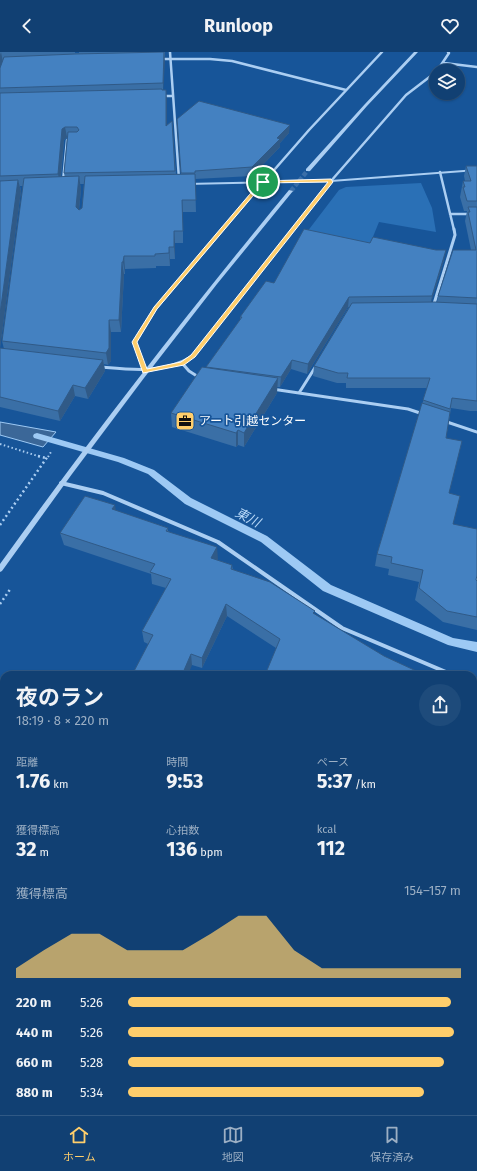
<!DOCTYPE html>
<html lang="ja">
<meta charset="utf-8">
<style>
body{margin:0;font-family:"Fira Sans","Noto Sans JP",sans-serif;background:#1e4b7b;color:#f1f3f6;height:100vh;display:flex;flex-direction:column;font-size:15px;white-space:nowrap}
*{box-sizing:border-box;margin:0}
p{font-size:13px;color:#9cafc4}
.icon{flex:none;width:22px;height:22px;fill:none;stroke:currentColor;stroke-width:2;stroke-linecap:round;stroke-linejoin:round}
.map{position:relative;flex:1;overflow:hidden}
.sheet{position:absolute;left:0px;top:619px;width:477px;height:444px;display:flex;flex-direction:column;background:#114073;border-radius:12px 12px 0 0;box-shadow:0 1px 3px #0004,0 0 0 1px #305985}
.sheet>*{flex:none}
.buttons{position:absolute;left:429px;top:12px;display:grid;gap:8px}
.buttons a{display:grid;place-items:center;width:36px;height:36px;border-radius:50%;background:#114073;box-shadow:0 1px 3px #0004,0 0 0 1px #305985;font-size:20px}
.pin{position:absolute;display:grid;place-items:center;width:34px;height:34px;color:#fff;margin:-17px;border:2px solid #fff;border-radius:50%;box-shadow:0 1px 4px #0007}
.round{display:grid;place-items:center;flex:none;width:42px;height:42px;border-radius:21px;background:#1e4b7b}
.head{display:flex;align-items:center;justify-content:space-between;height:68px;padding:0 16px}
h1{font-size:22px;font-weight:700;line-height:30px}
.stats{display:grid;grid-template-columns:repeat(3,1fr);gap:6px;height:68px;padding:4px 16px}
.stats div{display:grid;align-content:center}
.stats b{font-size:20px;font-weight:700}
.stats small{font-size:11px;font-weight:400}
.stats p{font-size:11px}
.chart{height:112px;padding:8px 16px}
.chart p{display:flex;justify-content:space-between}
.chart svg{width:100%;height:72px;margin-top:4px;fill:#ffce6b;opacity:.7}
ul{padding:0 16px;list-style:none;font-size:13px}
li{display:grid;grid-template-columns:64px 48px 1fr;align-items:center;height:30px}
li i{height:10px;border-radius:5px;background:#ffce6b}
header{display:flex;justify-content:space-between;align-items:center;height:52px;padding:0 16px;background:#114073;font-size:18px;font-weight:700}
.tab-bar{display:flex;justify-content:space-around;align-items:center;height:56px;border-top:1px solid #305985;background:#114073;font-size:11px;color:#9cafc4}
.tab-bar a{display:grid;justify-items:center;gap:2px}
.tab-bar .on{color:#ffce6b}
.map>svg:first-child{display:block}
.green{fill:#2a70b6}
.water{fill:#3b6798;stroke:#9dc9f4}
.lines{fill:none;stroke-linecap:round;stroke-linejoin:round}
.stream{fill:#9dc9f4;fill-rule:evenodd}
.tertiary-tunnel{stroke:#3a6ea8;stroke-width:4.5;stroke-dasharray:4.5 2;stroke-linecap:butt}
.path-far1{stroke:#abcef2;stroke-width:2;stroke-dasharray:1.5 2.5;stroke-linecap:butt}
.path{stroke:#abcef2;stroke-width:2.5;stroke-dasharray:2 3;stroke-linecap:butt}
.minor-far3{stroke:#abcef2;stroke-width:2.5}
.minor-far2{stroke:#abcef2;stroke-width:3}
.minor-far1{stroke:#abcef2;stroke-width:4}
.minor{stroke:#abcef2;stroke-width:5}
.tertiary{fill:#abcef2;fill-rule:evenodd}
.wall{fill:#3a6fa6;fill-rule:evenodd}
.shaded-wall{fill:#305a87}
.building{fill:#4481c1;stroke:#305a87}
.route{fill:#ffce6b;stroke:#fff;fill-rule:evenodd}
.labels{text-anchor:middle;stroke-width:3.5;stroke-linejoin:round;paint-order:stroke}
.poi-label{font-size:12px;fill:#fff;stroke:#175599;text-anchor:start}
.water-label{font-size:13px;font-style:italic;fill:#b7d8f8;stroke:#175599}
</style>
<header><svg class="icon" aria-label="back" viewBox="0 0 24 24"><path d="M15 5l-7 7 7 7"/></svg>Runloop<svg class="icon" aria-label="heart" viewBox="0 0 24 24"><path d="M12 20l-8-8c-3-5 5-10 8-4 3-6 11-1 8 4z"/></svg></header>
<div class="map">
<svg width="477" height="1063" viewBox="0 0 477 1063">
<rect width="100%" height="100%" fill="#175599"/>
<path class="green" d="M421 131 432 156 436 180 379 170 370 192 307 180 339 138 346 135Z"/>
<path class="water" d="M0 370 56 380 43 395 0 383Z"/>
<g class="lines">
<path class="stream" d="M37 381 124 406 154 418 191 446 267 484 331 533 453 586 477 590V600L448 593 323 539 261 490 185 452 148 422 118 410 34 386 33 384 34 382Z"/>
<path class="tertiary-tunnel" d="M291 139 308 118"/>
<path class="path-far1" d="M0 392 41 405
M48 405 51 400"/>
<path class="path" d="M38 404 46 406
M0 473 48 404
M0 552 11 536"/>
<path class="minor-far3" d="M170 0 179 127
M159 7H210L232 9 346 38
M444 11 477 15
M437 19 449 1 448 0
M162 44H172
M440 120 454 178
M63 129 67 88H71
M450 162H477
M222 178 309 78 382 0
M292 178 331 129 406 43 436 20"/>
<path class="minor-far2" d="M433 255 455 183 454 177
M182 311 189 319 200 326
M100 315C134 318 162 322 193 304L293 177
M145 320 135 290 156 256 223 177
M272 337 299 341 316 314
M299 341 408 357 423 362
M444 369 477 380"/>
<path class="minor-far1" d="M61 431 103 441 218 490 342 576 453 623
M476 531 477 523
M473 631 477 633
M0 643 4 644"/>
<path class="minor" d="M473 727 477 706
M473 817 477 819
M0 1023 4 1015
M399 1063 400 1059"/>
<path class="tertiary" d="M414 0H418L367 54 310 119H306V117L365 52Z
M477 117V119L331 130 186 133 184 132 186 131 331 128Z
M289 138 293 139 217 232 144 326 72 422 2 519 0 520V512C92 384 189 259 289 138Z"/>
</g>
<path class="wall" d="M0 0H75V1H79V0H165V5H164L163 38H166L167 73 172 69 176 122H181L177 67 289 81 280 91V95L252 124 195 127 196 160H183V191H175V207H170V214H156V216L125 217V222H124L121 280H111V309L108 313 104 312 105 319 88 347 75 344 60 369 0 355V296L4 297 2 289 23 134H20L21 139 0 296ZM67 85 64 121 65 125H61L64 88ZM80 132H84L82 156 79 158 81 137Z
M466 114H477V359H470L451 356 446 386 449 441 453 472 477 529V578L443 570 415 548 419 530 388 523 389 517 375 514 377 502 427 336H346V331H337L313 324 314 314 349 255H348L307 322 291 317 280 335H277V341L244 395 238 393 236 395 172 375 171 361 206 316V315L240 268V265L274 231 444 208 431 250H437L438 244 471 198 465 169 467 159H464L460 145 463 129H465L464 124Z
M116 459 168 476V479L218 507 217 508 232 513 233 518 315 559 276 596 227 564 202 616 192 613 144 590 142 579 166 536 152 532 151 522 64 493 60 481Z"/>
<path class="shaded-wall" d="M1 0 3 10 0 18V3Z
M164 0 165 10 163 42V31Z
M166 38 167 49V85L166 74Z
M290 73 289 81 280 91V95L252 124V115L277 86Z
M65 75 67 85 64 88 60 132 58 122 62 77Z
M79 124 81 137 78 168 76 155Z
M18 128 21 139 0 296V262Z
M182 148 183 160V191V179Z
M174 179 175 191V207L174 195Z
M169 195 170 207V214L169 201Z
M446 198 444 208 430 254 432 244Z
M124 204 125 217V222L123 210Z
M122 210 124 222 121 280 119 268Z
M349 245 348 255 307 322 308 312Z
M109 268 111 280V309L108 313 106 301Z
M103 308 105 319 88 347 85 336Z
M292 308 291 317 280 335 281 325Z
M278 326 277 341 244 395V381Z
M73 333 75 344 60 369 58 359Z
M238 378V393L236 395V381Z
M115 453 117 465 112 457Z
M217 495 218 507 212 518 211 506Z
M226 552 227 564 202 616V606Z
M191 602 192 613 188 623H182Z
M4 826V853L0 860V833Z"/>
<path class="building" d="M164 0 163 31 0 36V16L4 5 75 2Z
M162 37V38H166V74L172 69 175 119 64 121 68 80H77L79 78 77 75H65L62 77 58 122 0 124V41Z
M199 49 290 73 277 86 280 87 252 115 195 119V121H181L177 67Z
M466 114H477V149H467L463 135H465L463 129H471Z
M195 122 196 148H182L183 179H174V195H169V201L155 202V204H124L123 210H122L119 268H109V296L106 301 2 289 24 126 79 124 76 155 79 158 82 156 85 124Z
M18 128 0 262V129Z
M468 155H477V246L438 244 453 198H476L468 160H470Z
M304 177 370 191 373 185 436 198H446L432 244 349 245 308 312 292 308 281 325 206 315 242 265H240L266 229 274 231Z
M434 250 477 252V349L452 346 450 357 423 348 430 326H347L348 321H338L314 314 352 251Z
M0 296 103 308 85 336 73 333 58 359 0 345Z
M202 315 278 326 244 381 238 378 236 381 171 361Z
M422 351 450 360 446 386 462 389 449 441 460 444 453 472 477 477V523L476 528 477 529V565L447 559 419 536 423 518 391 511 392 505 377 502Z
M85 444 115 453 112 457 168 476 166 479 217 495 211 506 232 513 231 517 270 530 315 559 313 561 384 604 425 623H265L280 587 226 552 202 606 191 602 182 623H132L153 583 142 579 171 527 150 520 155 512 60 481Z
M0 768 4 769V826L0 833Z"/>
<path class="route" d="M331 127 333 130 195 305 184 313 143 321 132 290 154 255 261 129ZM328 130 191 303 181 310 147 317 137 290 157 257 264 131Z"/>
<defs>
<g id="office-square" transform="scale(1)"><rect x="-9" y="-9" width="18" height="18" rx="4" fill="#ffce6b" stroke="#175599"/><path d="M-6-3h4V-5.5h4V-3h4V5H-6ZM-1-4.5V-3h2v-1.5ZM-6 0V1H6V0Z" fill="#111"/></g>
</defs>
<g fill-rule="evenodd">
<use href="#office-square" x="185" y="369"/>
</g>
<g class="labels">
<g class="poi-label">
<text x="199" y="373">アート引越センター</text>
</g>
<g class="water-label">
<text transform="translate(248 465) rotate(27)" y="5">東川</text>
</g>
</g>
</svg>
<div class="buttons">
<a><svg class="icon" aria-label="layers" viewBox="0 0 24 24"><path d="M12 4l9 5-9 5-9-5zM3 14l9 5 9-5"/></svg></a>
</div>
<div class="pin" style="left:263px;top:130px;background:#1e9e55"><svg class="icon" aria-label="arrive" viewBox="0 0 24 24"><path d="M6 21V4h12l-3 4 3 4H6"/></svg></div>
<section class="sheet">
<div class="head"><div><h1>夜のラン</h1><p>18:19 · 8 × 220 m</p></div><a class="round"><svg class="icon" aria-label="share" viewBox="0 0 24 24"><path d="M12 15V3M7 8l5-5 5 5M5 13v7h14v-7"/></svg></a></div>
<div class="stats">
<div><p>距離</p><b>1.76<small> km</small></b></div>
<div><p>時間</p><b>9:53</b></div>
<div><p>ペース</p><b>5:37<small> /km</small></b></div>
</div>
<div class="stats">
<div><p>獲得標高</p><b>32<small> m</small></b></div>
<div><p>心拍数</p><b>136<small> bpm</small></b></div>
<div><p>kcal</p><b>112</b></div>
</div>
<div class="chart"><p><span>獲得標高</span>154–157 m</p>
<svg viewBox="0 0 160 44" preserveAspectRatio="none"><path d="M0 44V38L10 27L20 17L30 17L40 27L50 27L60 27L70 17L80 6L90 6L100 27L110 38L120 38L130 38L140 38L150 38L160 38V44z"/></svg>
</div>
<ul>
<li><b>220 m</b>5:26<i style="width:97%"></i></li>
<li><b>440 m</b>5:26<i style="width:98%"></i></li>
<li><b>660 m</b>5:28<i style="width:95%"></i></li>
<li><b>880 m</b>5:34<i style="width:89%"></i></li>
</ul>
</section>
</div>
<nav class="tab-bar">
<a class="on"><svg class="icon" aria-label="home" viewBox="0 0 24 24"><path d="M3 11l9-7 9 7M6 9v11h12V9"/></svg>ホーム</a>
<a><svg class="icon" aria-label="map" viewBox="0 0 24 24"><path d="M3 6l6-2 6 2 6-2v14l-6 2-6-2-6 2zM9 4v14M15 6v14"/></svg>地図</a>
<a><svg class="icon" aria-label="saved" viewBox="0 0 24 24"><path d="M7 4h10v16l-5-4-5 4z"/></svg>保存済み</a>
</nav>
